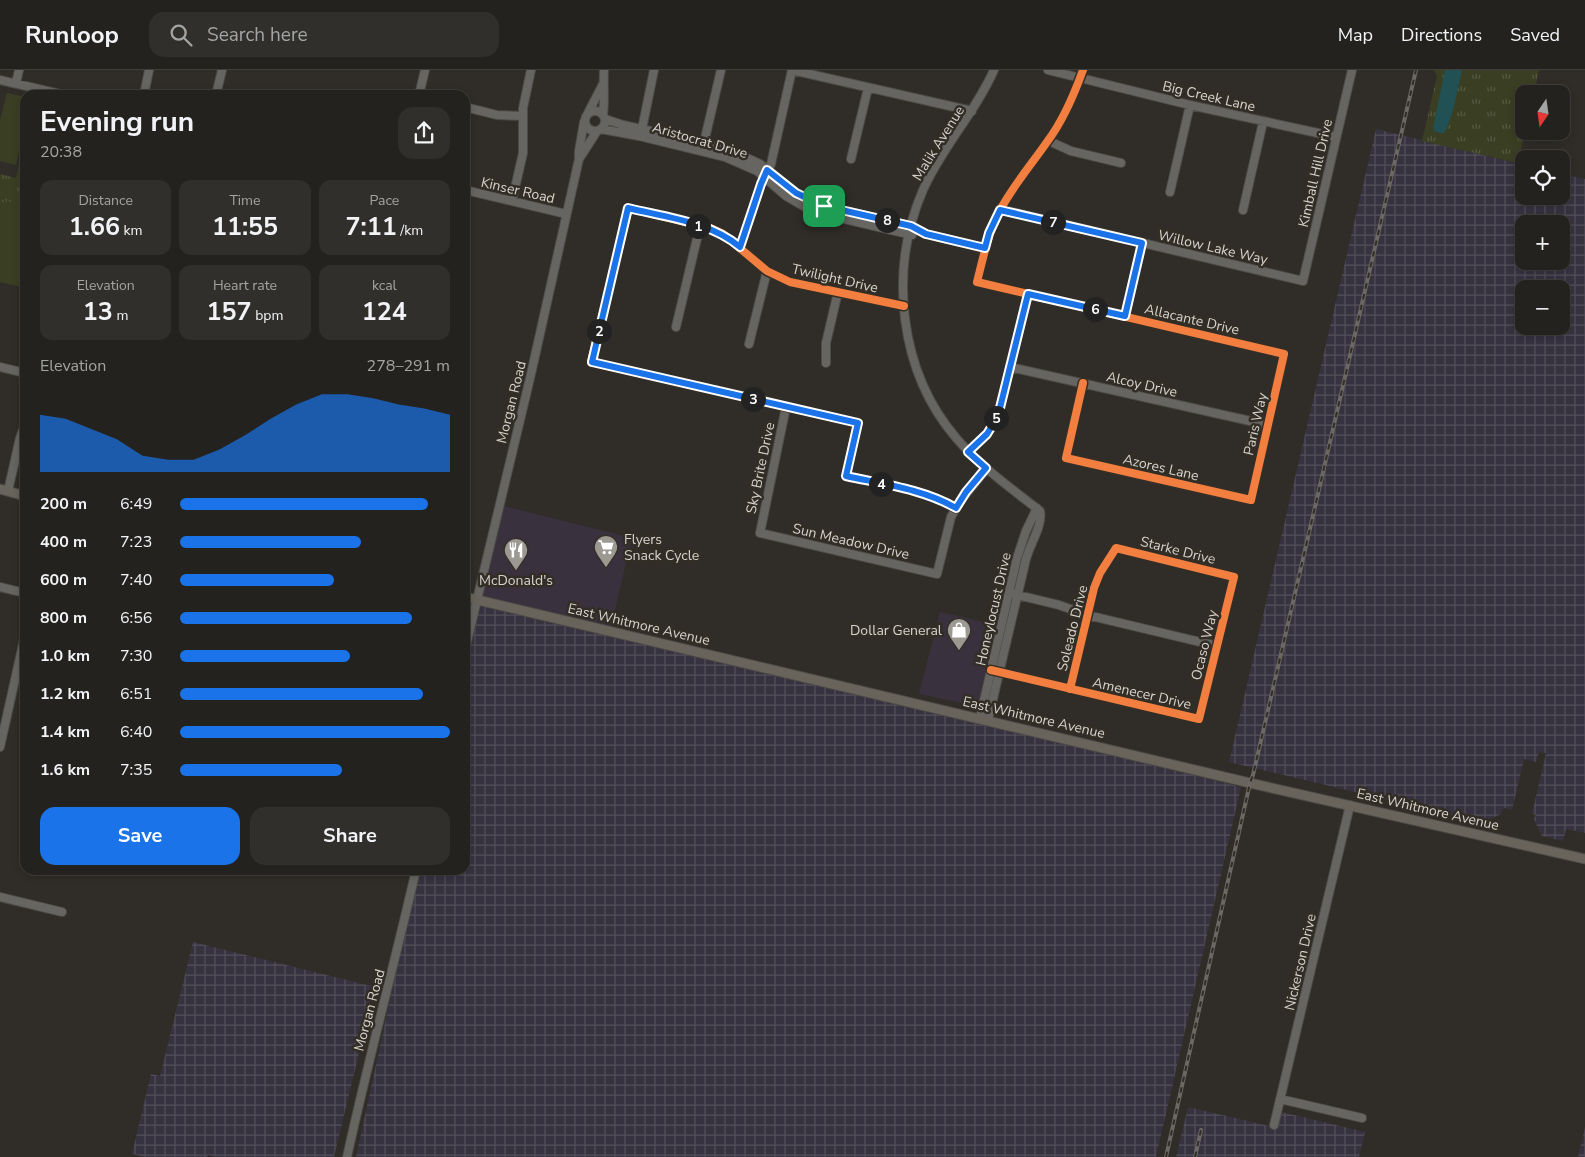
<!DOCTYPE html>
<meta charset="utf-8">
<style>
body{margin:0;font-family:"Nunito Sans",sans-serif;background:#302f2b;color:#f1f3f6;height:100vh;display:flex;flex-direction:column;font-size:19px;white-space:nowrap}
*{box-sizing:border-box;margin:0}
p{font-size:16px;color:#a3a4a4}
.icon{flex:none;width:28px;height:28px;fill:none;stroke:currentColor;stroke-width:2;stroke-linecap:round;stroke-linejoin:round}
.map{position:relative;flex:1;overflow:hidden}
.panel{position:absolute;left:20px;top:20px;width:450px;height:785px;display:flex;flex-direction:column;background:#24221e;border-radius:15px;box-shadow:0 2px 8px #0003,0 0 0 1px #413f3c}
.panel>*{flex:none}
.needle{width:32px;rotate:193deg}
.tools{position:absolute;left:1515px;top:15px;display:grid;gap:10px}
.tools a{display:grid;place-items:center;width:55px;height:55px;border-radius:10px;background:#24221e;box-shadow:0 2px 8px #0003,0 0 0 1px #413f3c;font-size:25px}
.pin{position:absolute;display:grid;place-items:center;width:42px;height:42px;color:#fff;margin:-21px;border-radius:10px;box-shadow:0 2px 8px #0006}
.km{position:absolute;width:25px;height:25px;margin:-12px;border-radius:50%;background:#222;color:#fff;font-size:14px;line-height:25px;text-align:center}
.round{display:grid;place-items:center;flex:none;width:52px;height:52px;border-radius:15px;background:#302f2b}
.summary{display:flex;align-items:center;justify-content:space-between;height:85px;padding:0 20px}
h1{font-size:28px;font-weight:700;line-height:38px}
.metrics{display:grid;grid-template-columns:repeat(3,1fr);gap:8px;height:85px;padding:5px 20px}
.metrics div{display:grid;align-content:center;border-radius:12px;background:#302f2b;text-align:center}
.metrics b{font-size:25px;font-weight:700}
.metrics small{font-size:14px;font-weight:400}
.metrics p{font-size:14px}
.chart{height:140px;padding:10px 20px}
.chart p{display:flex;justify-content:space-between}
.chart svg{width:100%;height:90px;margin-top:5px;fill:#1a73e8;opacity:.7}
.button{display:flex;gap:10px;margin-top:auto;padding:10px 20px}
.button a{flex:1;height:58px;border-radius:15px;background:#1a73e8;color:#fff;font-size:20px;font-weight:700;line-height:58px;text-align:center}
.button a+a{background:#302f2b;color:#f1f3f6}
ul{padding:0 20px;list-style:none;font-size:16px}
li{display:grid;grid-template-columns:80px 60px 1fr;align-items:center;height:38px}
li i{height:12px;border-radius:6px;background:#1a73e8}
header{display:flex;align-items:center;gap:30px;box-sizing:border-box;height:70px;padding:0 25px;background:#24221e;border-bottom:1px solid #413f3c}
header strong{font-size:24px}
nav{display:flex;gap:28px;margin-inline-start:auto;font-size:18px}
.search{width:350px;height:45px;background:#302f2b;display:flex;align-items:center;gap:12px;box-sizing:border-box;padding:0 18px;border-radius:15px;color:#a3a4a4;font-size:19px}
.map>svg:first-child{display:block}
.commercial{fill:#3a313e}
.industrial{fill:url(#industrial-grid);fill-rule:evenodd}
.grass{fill:url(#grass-tufts)}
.pitch{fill:#3a3f23}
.water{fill:#215154}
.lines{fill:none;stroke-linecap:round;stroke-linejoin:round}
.minor-casing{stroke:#4d4b46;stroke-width:10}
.major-casing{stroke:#4d4b46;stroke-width:11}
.minor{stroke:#676562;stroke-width:8}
.major{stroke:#68645b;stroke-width:9}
.rail-casing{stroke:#6b6864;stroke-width:4}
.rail{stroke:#332e25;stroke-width:2;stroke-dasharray:5.5;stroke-linecap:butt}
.cycleway-casing{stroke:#332e25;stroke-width:11}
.cycleway{stroke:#f27e40;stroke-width:8}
.route-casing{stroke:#fff;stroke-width:10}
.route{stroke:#1a73e8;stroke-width:6}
.labels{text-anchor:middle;stroke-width:5;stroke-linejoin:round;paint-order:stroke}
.street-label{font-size:14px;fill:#d6d3cd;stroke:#332e25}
.poi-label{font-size:14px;fill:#d6d3cd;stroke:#332e25;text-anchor:start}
</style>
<header>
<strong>Runloop</strong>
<div class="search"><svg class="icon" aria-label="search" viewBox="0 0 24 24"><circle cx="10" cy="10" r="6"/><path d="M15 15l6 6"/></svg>Search here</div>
<nav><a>Map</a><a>Directions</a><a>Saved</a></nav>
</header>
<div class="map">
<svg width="1585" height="1087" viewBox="0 0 1585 1087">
<defs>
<pattern id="industrial-grid" width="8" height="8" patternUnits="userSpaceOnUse" patternTransform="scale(1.25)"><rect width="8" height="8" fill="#373240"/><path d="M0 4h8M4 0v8" fill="none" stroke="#534f5a"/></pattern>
<pattern id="grass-tufts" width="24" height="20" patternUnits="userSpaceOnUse" patternTransform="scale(1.25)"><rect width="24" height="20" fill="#3a3f23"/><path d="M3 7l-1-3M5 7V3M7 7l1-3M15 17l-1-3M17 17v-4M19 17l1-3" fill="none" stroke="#565a42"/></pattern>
</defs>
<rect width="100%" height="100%" fill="#302d28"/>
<path class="commercial" d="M500 435 632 468 611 557 482 526Z
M940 542 1005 557 986 638 919 624Z"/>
<path class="industrial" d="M1376 59 1524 95V126H1561V104L1585 109V763L1566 759 1563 771 1542 766 1534 749 1536 745 1532 744 1546 683 1539 682 1536 692 1524 689 1512 740 1505 738 1502 739 1501 744 1490 749 1489 754 1229 692ZM1524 154H1561V191H1524ZM1524 219H1561V256H1524Z
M465 526 867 621 1241 717 1156 1087H356L418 800H465Z
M193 872 375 917 334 1087H217L208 1085 207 1087H145L132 1084 151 1004 160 1006Z
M1188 1037 1269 1056 1273 1040 1365 1062 1359 1087H1176Z
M1585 1057V1087H1578Z"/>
<path class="grass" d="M1434 0H1539L1534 24H1524V61H1525L1518 93 1422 71 1437 6Z
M25 68V137L0 134V104L16 108Z"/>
<path class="pitch" d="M7 23 25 27V54L16 95 0 91V51Z
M7 131 25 136V218L0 212V133Z"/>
<path class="water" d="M1445 0H1462C1458 17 1453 49 1444 63H1440L1434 61 1433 58Z"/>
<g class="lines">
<g class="minor-casing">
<path id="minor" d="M1048 0 1190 35 1336 67
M0 10 65 25
M16 13 19 0
M144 25 149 0
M216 25 222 0
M419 25 425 0
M465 37 497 45 522 46
M585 51a10 10 0 1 1 20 0a10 10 0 1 1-20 0Z
M588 43 603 14
M603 45C605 30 603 15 604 0
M605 49 623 55 704 73 732 81 760 94 796 123 824 136 911 156 926 164 985 178
M601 59 639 66 725 87 757 101 786 126 810 140 827 145 912 165
M642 59 654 0
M1049 71 1071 81 1121 93
M703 77 721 0
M579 89 597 61
M851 89 868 18
M465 120 566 144
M1170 122 1190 35
M512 131 523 83V38L531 0
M1000 139 1303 211 1352 0
M1243 140 1263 52
M740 177 761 114 771 94 792 0 972 41
M904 236 790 212 767 201 723 164 710 158 629 138 591 292 857 353 846 406C882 414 923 418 956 438
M1125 246 1142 173
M676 257 700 156
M749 274 767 201
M826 293V273L838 222
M0 297 25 303
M1010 297 1268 355
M1083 313 1066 388 1251 430 1284 284 977 212C983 188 988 164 999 142 1012 117 1031 95 1047 72 1063 51 1074 25 1083 0
M786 337 760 463 937 504 951 447 960 431 986 399
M968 382 987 364 998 346 1028 224
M8 421 20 368 25 355
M0 517 25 523
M1013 524 1059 535 1087 545 1217 576
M465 580 531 304 579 89V81L584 52
M991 600 1199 649 1234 507 1116 478 1100 503 1094 518 1070 619
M980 648 1017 488 1026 461 1037 438
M988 650 1026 489C1030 474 1043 455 1040 441 1012 419 981 397 957 369 899 302 888 201 923 120 942 77 975 43 994 0
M0 677 25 565
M0 827 62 842
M1280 1029 1362 1048
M1274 1055 1350 735
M347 1087C368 991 394 896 416 800"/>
</g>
<g class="major-casing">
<path id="major" d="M0 419 25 426
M465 527 1250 713 1585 789"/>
</g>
<use href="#minor" class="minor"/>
<use href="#major" class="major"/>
<g class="rail-casing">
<path id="rail" d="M1166 1087 1250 713 1253 705 1416 0
M1195 1087 1201 1060"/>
</g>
<use href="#rail" class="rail"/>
<g class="cycleway-casing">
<path id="cycleway" d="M904 236 790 212 767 201 723 164 710 158 629 138 591 292 857 353 846 406C882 414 923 418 956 438
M1083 313 1066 388 1251 430 1284 284 977 212C983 188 988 164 999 142 1012 117 1031 95 1047 72 1063 51 1074 25 1083 0
M991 600 1199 649 1234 507 1116 478 1100 503 1094 518 1070 619"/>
</g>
<use href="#cycleway" class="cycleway"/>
</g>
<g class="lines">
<g class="route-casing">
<path id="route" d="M767 100 796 123 824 136 911 156 926 164 985 178 989 163 1000 140 1142 173 1125 246 1028 224 998 346 987 364 968 382 986 398 966 422 956 438C923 419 882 414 846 406L858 353 592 292 628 138C665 147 711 152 740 177L761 114Z"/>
</g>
<use href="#route" class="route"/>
</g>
<defs>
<g id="supermarket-pin" transform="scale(1.25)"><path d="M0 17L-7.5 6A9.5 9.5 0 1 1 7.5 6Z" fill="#9c9993" stroke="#332e25"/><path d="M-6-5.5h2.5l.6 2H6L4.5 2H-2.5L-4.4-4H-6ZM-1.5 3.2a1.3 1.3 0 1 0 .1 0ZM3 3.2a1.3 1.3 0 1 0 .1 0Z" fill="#fff"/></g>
<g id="restaurant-pin" transform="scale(1.25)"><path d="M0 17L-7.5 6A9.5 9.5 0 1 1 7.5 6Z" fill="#9c9993" stroke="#332e25"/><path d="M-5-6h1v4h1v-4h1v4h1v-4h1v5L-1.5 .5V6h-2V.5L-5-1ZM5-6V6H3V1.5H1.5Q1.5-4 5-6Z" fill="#fff"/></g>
<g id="shop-pin" transform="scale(1.25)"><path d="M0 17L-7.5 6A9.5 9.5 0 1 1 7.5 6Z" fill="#9c9993" stroke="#332e25"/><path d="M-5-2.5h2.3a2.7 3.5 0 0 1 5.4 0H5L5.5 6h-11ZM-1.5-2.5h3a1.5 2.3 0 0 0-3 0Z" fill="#fff"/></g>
</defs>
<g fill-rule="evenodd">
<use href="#supermarket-pin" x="606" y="477"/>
<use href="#restaurant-pin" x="516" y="480"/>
<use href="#shop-pin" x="959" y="560"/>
</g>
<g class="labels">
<g class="street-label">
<text transform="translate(1209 26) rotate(13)" y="5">Big Creek Lane</text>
<text transform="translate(700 70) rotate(16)" y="5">Aristocrat Drive</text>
<text transform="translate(938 73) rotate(-58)" y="5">Malik Avenue</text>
<text transform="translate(1315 103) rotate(-77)" y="5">Kimball Hill Drive</text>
<text transform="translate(518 120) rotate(13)" y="5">Kinser Road</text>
<text transform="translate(1213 177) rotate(13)" y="5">Willow Lake Way</text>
<text transform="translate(835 208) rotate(13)" y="5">Twilight Drive</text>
<text transform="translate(1192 249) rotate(13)" y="5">Allacante Drive</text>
<text transform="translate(1142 314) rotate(13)" y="5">Alcoy Drive</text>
<text transform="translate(511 332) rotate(-76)" y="5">Morgan Road</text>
<text transform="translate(1255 354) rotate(-77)" y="5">Paris Way</text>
<text transform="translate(1161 397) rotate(13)" y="5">Azores Lane</text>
<text transform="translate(760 398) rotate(-78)" y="5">Sky Brite Drive</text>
<text transform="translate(851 471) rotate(13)" y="5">Sun Meadow Drive</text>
<text transform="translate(1178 480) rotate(14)" y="5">Starke Drive</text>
<text transform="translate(993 539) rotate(-77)" y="5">Honeylocust Drive</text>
<text transform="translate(639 554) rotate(13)" y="5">East Whitmore Avenue</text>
<text transform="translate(1072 558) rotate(-76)" y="5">Soleado Drive</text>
<text transform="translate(1204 575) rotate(-76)" y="5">Ocaso Way</text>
<text transform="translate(1142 623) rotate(13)" y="5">Amenecer Drive</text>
<text transform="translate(1034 647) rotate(13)" y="5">East Whitmore Avenue</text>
<text transform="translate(1428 739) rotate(13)" y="5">East Whitmore Avenue</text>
<text transform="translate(1300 892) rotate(-77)" y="5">Nickerson Drive</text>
<text transform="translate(369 940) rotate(-75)" y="5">Morgan Road</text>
</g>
<g class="poi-label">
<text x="624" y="474">Flyers<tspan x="624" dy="16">Snack Cycle</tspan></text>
<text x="516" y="515" text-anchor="middle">McDonald's</text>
<text x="942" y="565" text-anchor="end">Dollar General</text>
</g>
</g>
</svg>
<div class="tools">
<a><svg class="needle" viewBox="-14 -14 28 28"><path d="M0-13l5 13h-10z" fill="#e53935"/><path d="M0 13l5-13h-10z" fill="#a3a4a4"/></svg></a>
<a><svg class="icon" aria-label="locate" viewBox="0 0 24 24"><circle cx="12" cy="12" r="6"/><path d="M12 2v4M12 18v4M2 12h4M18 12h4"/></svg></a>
<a>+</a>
<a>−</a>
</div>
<div class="pin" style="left:824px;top:136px;background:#1e9e55"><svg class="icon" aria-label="arrive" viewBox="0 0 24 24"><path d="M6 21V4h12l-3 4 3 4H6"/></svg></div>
<b class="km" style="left:698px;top:156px">1</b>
<b class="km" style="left:599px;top:261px">2</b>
<b class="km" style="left:753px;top:329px">3</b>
<b class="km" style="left:881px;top:414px">4</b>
<b class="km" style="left:996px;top:348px">5</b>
<b class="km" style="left:1095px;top:239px">6</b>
<b class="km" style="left:1053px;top:152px">7</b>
<b class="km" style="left:887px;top:150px">8</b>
<section class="panel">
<div class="summary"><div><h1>Evening run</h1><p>20:38</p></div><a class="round"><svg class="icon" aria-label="share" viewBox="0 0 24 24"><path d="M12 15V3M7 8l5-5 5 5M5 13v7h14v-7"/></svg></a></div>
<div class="metrics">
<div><p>Distance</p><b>1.66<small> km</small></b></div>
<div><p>Time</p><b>11:55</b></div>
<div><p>Pace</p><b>7:11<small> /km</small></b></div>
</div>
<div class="metrics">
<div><p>Elevation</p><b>13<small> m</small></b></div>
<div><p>Heart rate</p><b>157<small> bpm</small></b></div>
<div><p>kcal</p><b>124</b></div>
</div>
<div class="chart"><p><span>Elevation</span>278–291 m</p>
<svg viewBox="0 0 160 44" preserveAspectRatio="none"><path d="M0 44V16L10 18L20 23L30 28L40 36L50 38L60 38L70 33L80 26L90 18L100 11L110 6L120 6L130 8L140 11L150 13L160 16V44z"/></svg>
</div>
<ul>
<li><b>200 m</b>6:49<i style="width:92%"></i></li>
<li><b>400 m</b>7:23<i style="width:67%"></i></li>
<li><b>600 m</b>7:40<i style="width:57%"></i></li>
<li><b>800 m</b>6:56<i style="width:86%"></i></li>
<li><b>1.0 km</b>7:30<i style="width:63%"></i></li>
<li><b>1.2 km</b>6:51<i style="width:90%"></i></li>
<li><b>1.4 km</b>6:40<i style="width:100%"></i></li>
<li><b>1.6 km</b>7:35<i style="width:60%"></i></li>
</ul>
<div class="button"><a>Save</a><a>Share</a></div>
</section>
</div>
